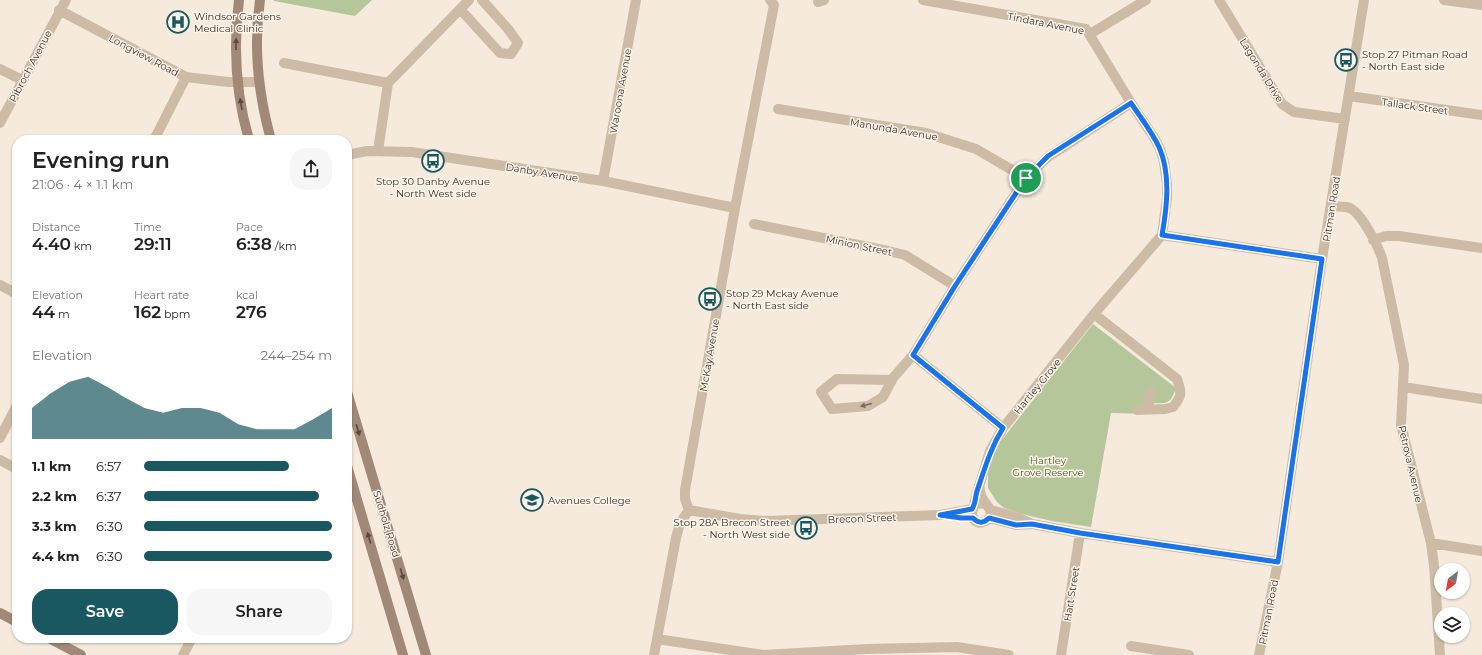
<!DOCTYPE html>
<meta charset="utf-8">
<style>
body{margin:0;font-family:Montserrat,sans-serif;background:#f6f6f6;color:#222;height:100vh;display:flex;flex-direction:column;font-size:15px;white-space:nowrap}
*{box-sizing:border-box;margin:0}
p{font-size:13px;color:#767676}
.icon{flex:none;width:22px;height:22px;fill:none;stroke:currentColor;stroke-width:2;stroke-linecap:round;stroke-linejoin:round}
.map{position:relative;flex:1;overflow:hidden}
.panel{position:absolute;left:12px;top:135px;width:340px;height:508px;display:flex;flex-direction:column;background:#fff;border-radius:16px;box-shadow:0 1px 3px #0004}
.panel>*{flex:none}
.needle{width:26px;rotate:211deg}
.tools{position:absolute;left:1434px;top:563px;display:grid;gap:8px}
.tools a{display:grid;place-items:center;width:36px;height:36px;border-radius:50%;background:#fff;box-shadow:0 1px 3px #0004;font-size:20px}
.pin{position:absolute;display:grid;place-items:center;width:34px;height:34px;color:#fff;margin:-17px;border:2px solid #fff;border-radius:50%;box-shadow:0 1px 4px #0007}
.round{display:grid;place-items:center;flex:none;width:42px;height:42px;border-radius:16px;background:#f6f6f6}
.headline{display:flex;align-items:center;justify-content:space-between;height:68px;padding:0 20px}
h1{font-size:22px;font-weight:600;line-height:30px}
.figures{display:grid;grid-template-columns:repeat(3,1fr);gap:6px;height:68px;padding:4px 20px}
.figures div{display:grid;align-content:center}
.figures b{font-size:17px;font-weight:600}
.figures small{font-size:11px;font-weight:400}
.figures p{font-size:11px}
.chart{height:112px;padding:8px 20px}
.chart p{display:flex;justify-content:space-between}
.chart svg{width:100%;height:72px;margin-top:4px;fill:#195860;opacity:.7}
.action{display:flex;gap:8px;margin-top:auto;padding:8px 20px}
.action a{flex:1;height:46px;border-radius:16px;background:#195860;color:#fff;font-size:16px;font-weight:600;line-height:46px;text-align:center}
.action a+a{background:#f6f6f6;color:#222}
ul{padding:0 20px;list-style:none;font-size:13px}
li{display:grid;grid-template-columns:64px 48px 1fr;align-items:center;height:30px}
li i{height:10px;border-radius:5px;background:#195860}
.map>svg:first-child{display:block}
.green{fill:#b5c69a}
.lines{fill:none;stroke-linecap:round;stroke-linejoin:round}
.street{stroke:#cebba6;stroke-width:10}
.secondary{stroke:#a28977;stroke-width:10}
.oneway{fill:#594940}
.oneway2{fill:#7d6d61}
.route-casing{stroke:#fff;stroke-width:8}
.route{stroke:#1a73e8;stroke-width:5}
.labels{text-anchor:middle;stroke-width:3;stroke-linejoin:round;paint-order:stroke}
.poi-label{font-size:10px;fill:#3a2e28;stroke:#fcf4e9;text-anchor:start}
.street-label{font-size:10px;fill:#3a2e28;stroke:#fcf4e9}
.park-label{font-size:10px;fill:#465b29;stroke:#fcf4e9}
</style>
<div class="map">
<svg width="1482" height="655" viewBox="0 0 1482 655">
<rect width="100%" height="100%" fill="#f5eadc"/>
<path class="green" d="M274 0H372L355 16 274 1Z
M1093 324 1176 388C1171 403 1168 404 1153 403L1151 414 1111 413 1091 527 1052 521 1022 514 1004 508 997 502 988 488V471L997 446Z"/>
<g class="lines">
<path class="street" d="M923 0 1086 29 1131 103 1155 139 1160 149 1164 162 1167 184V198L1162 235 1094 314 1003 428 990 451 977 493 974 505
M1219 0 1282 104 1294 112 1345 119
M1444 0 1482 5
M818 2 824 0
M460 9 500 53 511 54 518 43 508 29 482 0
M59 10 186 77 228 82H258
M1090 34 1146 0
M284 63 388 83
M0 69 22 80
M1349 96 1482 115
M778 109 926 133 976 149 1026 178
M0 123 66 0
M154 140 186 77
M378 151 388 83 469 0
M347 155 367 151 412 152 603 181 735 208
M603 181 636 0
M1331 206C1337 207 1345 206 1350 208 1362 214 1378 246 1382 258L1404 365 1401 425 1431 543 1434 565 1440 655
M754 224 888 251 905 255 955 286
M1162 235 1322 259
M1373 240 1386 236H1399L1482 248
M0 285 17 294
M1094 314 1177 379C1182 393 1182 396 1173 407L1165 409 1137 410
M913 355 1003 428
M892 380 837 379 821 392 832 409 868 406 883 397 892 380 893 378 913 355 955 286 1026 178 1048 157 1131 103
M1403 387 1482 399
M1148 409 1150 393
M0 438 17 405
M0 460 17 469
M979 485C980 489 980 494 982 498 986 505 998 515 986 521 974 528 967 512 977 503L986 504
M689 510 685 499V490L735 208 774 5 770 0
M689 510 740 519 765 521 940 515 972 509
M991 510 1019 518 1030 523
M989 518 1016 525 1032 524 1080 533 1278 562
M1431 543 1482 551
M657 639 763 655 867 649 957 647 1009 655
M1131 646 1189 655
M183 655 192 638
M654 655 676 538 680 523 689 510
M1061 655 1080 533
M1259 655 1278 562 1322 259 1364 0"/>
<path class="secondary" d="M239 0C233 47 236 95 249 140
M260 0C253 48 258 93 271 140
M347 392 426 655
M347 466 403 655
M0 613 17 622
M49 638 81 655"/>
</g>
<defs><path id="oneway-solid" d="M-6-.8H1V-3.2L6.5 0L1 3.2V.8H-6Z"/></defs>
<g class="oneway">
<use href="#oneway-solid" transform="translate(236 44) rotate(-89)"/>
<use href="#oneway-solid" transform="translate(241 104) rotate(-100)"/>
<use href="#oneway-solid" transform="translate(358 430) rotate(73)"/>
<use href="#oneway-solid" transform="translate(369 538) rotate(-107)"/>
<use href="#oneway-solid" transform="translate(402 574) rotate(73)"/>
</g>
<use class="oneway2" href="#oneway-solid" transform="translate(866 405) rotate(166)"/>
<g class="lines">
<g class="route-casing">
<path id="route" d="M1131 103C1141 118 1152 132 1159 147 1171 174 1167 207 1162 235L1322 259 1278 562 1080 533 1032 524 1016 525 989 518C983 524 978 523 973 518H961L940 515 972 509C976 503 975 497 977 491 985 468 990 449 1003 428L913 355 955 286 1026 178 1048 156Z"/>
</g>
<use href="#route" class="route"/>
</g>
<defs>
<g id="hospital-ring" transform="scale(1.15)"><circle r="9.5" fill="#fcf4e9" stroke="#195860" stroke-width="1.5"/><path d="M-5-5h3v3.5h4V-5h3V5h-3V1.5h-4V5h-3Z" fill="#195860"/></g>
<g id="bus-ring" transform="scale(1.15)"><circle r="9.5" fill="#fcf4e9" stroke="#195860" stroke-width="1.5"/><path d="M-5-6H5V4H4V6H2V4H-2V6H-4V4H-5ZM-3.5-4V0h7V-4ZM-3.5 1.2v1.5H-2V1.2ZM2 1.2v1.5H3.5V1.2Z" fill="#195860"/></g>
<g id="school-ring" transform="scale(1.15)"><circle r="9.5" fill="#fcf4e9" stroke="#195860" stroke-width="1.5"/><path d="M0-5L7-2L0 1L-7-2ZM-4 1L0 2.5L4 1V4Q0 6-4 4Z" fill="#195860"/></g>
</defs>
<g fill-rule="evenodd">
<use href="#hospital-ring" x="178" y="22"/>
<use href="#bus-ring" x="1346" y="60"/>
<use href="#bus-ring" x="433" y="161"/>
<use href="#bus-ring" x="710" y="299"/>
<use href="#school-ring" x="532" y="500"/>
<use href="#bus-ring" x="806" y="528"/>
</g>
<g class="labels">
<g class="poi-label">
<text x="194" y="20">Windsor Gardens<tspan x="194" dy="12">Medical Clinic</tspan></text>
<text x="1362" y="58">Stop 27 Pitman Road<tspan x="1362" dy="12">- North East side</tspan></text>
<text x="433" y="185" text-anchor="middle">Stop 30 Danby Avenue<tspan x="433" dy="12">- North West side</tspan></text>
<text x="726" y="297">Stop 29 Mckay Avenue<tspan x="726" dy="12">- North East side</tspan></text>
<text x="548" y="504">Avenues College</text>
<text x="790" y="526" text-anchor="end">Stop 28A Brecon Street<tspan x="790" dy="12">- North West side</tspan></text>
</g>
<g class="street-label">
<text transform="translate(1046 23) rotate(11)" y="4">Tindara Avenue</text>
<text transform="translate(144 55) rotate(28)" y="4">Longview Road</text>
<text transform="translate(30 66) rotate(-62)" y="4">Pibroch Avenue</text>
<text transform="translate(1262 70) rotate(58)" y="4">Lagonda Drive</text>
<text transform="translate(620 91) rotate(-80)" y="4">Waroona Avenue</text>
<text transform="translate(1415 106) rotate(8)" y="4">Tallack Street</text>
<text transform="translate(894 129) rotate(10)" y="4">Manunda Avenue</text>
<text transform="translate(542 172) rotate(9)" y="4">Danby Avenue</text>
<text transform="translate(1331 209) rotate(-81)" y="4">Pitman Road</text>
<text transform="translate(859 245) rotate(12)" y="4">Minion Street</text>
<text transform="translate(709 355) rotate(-80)" y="4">McKay Avenue</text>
<text transform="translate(1037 386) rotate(-51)" y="4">Hartley Grove</text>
<text transform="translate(1411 464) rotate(77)" y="4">Petrova Avenue</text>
<text transform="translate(862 518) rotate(-2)" y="4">Brecon Street</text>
<text transform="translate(387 524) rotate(73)" y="4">Sudholz Road</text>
<text transform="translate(1071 594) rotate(-81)" y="4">Hart Street</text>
<text transform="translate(1268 612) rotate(-79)" y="4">Pitman Road</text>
</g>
<g class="park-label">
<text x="1048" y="464">Hartley<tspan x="1048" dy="12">Grove Reserve</tspan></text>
</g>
</g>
</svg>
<div class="tools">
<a><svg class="needle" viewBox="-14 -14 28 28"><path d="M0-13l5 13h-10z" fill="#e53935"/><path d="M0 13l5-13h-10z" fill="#767676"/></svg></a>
<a><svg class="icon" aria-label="layers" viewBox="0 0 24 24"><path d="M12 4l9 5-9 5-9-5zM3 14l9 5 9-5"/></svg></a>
</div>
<div class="pin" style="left:1026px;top:178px;background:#1e9e55"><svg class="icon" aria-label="arrive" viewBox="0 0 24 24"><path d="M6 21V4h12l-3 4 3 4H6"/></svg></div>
<section class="panel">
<div class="headline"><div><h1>Evening run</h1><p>21:06 · 4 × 1.1 km</p></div><a class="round"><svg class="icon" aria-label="share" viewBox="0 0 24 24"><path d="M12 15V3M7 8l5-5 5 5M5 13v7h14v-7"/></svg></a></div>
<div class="figures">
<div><p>Distance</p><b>4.40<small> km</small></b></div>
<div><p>Time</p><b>29:11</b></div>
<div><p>Pace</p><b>6:38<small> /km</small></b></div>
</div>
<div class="figures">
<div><p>Elevation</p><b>44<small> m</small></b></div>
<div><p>Heart rate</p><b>162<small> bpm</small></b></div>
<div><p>kcal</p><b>276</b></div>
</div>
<div class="chart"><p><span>Elevation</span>244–254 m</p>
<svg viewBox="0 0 160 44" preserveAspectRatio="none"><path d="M0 44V25L10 16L20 9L30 6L40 12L50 19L60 25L70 28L80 25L90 25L100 28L110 35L120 38L130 38L140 38L150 32L160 25V44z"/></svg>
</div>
<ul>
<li><b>1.1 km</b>6:57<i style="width:77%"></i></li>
<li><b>2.2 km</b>6:37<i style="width:93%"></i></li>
<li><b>3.3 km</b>6:30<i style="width:100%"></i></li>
<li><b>4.4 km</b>6:30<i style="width:100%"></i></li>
</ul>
<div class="action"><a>Save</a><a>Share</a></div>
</section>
</div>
